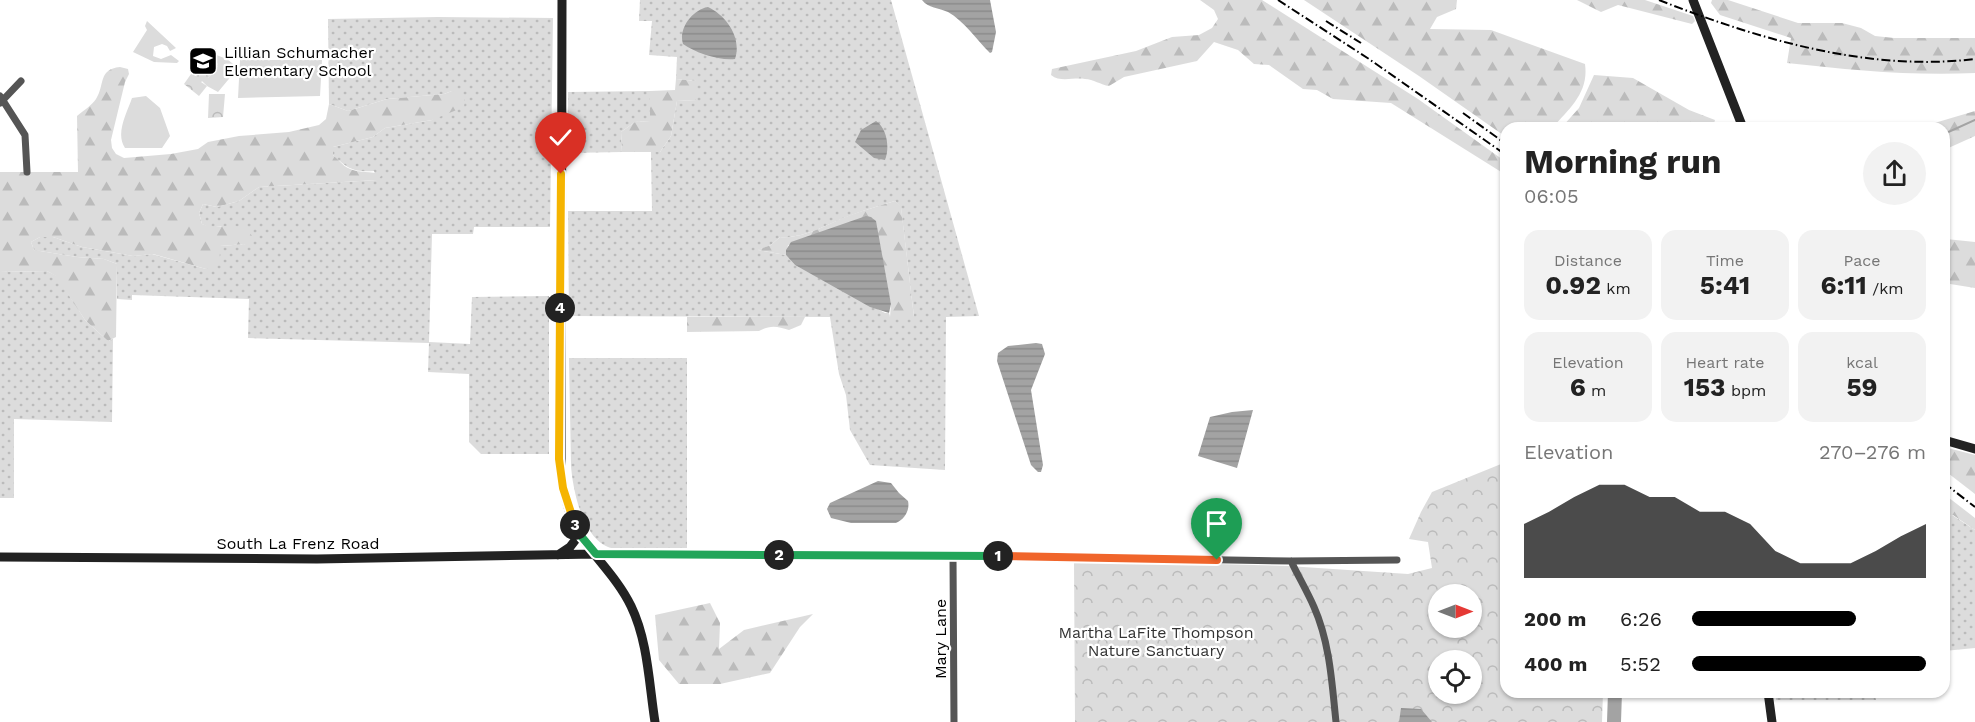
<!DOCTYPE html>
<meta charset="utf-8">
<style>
body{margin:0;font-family:"Work Sans",sans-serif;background:#f2f2f2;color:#222;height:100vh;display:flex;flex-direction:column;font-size:22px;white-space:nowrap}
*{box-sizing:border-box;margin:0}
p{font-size:20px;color:#767676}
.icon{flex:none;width:33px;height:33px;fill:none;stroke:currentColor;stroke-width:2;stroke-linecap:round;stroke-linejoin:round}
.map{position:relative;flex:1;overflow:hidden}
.sheet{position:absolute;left:1500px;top:122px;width:450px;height:576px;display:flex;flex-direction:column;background:#fff;border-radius:18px;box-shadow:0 2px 4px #0004}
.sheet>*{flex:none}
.needle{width:39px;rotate:90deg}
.fabs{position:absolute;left:1428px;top:584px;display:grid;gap:12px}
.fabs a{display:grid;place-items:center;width:54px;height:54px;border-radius:50%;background:#fff;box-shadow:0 2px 4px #0004;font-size:30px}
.pin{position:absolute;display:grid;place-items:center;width:51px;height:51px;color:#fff;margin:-62px -26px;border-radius:50% 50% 50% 0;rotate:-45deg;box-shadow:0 0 6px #0007}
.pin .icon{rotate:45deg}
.km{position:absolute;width:30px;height:30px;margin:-15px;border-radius:50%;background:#222;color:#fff;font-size:16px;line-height:30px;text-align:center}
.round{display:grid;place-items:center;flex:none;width:63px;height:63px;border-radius:32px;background:#f2f2f2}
.overview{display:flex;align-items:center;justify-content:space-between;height:102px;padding:0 24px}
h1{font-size:33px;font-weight:700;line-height:45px}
.figures{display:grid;grid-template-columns:repeat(3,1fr);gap:9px;height:102px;padding:6px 24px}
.figures div{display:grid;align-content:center;border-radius:15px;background:#f2f2f2;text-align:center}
.figures b{font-size:26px;font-weight:700}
.figures small{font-size:16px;font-weight:400}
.figures p{font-size:16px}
.chart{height:168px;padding:12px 24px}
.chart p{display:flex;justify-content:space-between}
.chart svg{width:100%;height:108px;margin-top:6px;fill:#000;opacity:.7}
ul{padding:0 24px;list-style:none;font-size:20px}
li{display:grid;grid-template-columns:96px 72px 1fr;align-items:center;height:45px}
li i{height:15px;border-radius:8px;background:#000}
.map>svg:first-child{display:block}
.grass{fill:url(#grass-dots);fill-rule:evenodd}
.forest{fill:url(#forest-firs)}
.park{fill:url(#park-crowns);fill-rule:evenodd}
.garden{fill:#dcdcdc}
.water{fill:url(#water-rules)}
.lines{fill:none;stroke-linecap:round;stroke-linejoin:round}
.stream{stroke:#a3a3a3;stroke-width:2}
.river{stroke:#a3a3a3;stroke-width:14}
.street{stroke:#555;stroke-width:7}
.secondary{stroke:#222;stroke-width:9}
.rail{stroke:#000;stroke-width:2;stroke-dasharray:9 3 1.5 3;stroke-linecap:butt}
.split-1-casing{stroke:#fff;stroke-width:12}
.split-2-casing{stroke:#fff;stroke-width:12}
.split-3-casing{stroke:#fff;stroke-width:12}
.split-4-casing{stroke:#fff;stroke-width:12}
.split-5-casing{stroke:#fff;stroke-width:12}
.split-1{stroke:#f0652b;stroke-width:8}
.split-2{stroke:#22a559;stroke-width:8}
.split-3{stroke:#22a559;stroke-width:8}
.split-4{stroke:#f5b400;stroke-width:8}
.split-5{stroke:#f5b400;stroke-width:8}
.labels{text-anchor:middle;stroke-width:4.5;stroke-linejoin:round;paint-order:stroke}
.poi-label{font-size:16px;fill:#000;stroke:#fff;text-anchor:start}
.street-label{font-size:16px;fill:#000;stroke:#fff}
.park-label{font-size:16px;fill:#333;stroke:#fff}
</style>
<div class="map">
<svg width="1975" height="722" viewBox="0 0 1975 722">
<defs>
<pattern id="grass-dots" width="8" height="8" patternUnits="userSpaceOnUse" patternTransform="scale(1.5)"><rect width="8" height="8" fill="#dcdcdc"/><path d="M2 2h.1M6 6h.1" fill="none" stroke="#bbb" stroke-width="1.8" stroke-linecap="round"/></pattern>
<pattern id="forest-firs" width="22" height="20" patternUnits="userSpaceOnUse" patternTransform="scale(1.5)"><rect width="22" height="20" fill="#dcdcdc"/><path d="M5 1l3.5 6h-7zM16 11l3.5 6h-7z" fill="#bbb"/></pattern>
<pattern id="park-crowns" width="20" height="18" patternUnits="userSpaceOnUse" patternTransform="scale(1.5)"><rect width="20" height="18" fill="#dcdcdc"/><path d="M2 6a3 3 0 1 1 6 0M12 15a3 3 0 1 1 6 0" fill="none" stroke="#bbb"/></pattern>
<pattern id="water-rules" width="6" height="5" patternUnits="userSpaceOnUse" patternTransform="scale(1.5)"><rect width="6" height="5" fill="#a3a3a3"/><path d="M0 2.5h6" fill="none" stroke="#8b8b8b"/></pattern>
</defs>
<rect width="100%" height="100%" fill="#fff"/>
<path class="grass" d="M640 0H891L979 316 946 317 945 470 870 465 850 430 846 395 839 374 830 317 569 316 568 211H652L651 152H660L671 136 677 101 696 100V81L676 79 677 57 649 55 652 21H639ZM895 201 901 208 914 317H890L889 313H885L795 265 786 255 758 250 771 245 780 237C804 239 827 224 849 216 864 210 879 206 895 201Z
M438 17 553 18 550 227H474L473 234H432L429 342 470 344 472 297 549 296V454H481L469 442V374L428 372 429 343 248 338 249 299 132 295V300L117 299V264L104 259 77 257 34 250 31 242 40 237H53L82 247 133 256 152 254 206 269 220 246 246 244 221 226 210 228 202 224 199 213 203 204 217 207 239 201 259 187 377 180 374 171C353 172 348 169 333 155V147L373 137 385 128 432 120 452 91 444 94 387 99 348 111 329 104 328 19Z
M650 91V121L635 122 621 132 622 152 568 153V92Z
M47 271 57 276 85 320 108 341 113 339 112 422 14 419V498H0V272Z
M569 358H687V548H611C583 540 573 491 571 466Z
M1952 515 1975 530V648L1944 651V516Z
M1776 692H1874L1876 700H1776Z"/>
<path class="forest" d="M1200 0H1262L1418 99 1506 162V175L1391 103 1333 99 1317 90 1303 89 1269 65 1254 64 1238 50 1214 42 1197 61 1124 77 1109 86C1101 85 1093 79 1085 79 1073 77 1061 83 1051 75L1052 69 1136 51 1172 37 1199 35 1212 28 1218 19 1214 10Z
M1304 0H1457L1456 9 1437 17 1430 29 1491 30 1585 64C1589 92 1570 108 1553 127L1506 128V137L1419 76Z
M1577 0H1645L1693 16 1695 21 1692 24 1618 5 1601 12Z
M1712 0H1728L1798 23H1842L1861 28 1875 36 1894 38H1975V73C1912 76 1850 70 1787 63L1791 38 1720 15 1711 3Z
M120 67 128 69 129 74 125 82 111 140 112 148 116 154 124 158 171 154 198 149 208 142 239 136 289 132 319 125 326 119 329 104 348 111 387 99 444 94 452 91 462 92 465 99 464 107 432 120 385 128 373 137 333 147V155C338 159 343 166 348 168 359 174 371 170 382 175L377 180 259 187 239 201 217 207 203 204 199 213 202 224C222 232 241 216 255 240L246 244 220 246C220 259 220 266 206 269L153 254 133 256 82 247 53 237H40L31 242 34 250 77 257 104 259 117 264 116 337 108 341 85 320 56 276 47 271 0 272V172H78L77 116C83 111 92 105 96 99 105 85 98 69 120 67Z
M1594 75 1633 78 1689 110 1715 120 1713 127H1562L1579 108Z
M676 79 696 81V100L677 101 671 136 660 152H622L621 132 635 122 650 121V91L675 90Z
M1975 111V136L1944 150V128L1921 127Z
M895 201 901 207 914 317H890L891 304 873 218 788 245 786 255 757 250 771 245 780 237C804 239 827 224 848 216 864 210 879 206 895 201Z
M1946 239 1975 242V288L1944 283V251Z
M687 317H805L801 325 789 330C777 326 770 325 759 331L687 332Z
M1944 447 1975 455V494L1944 470Z
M1944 494 1975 518V530L1953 515 1944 516Z
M710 603 720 623 719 649 744 630 813 614 800 627 770 673 720 684H679L659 660 655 615Z"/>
<path class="park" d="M208 57 215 58 218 66 208 78 201 82 207 86 199 96 184 84 191 74 196 76Z
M209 94H225L223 117 208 118Z
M1506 462V692H1603L1602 722H1075L1074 563 1143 562 1288 566 1408 574 1432 568 1428 542 1409 539 1421 512 1432 492ZM1438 594H1472V627H1438ZM1438 660H1472V693H1438Z"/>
<path class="garden" d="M147 21 176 48 170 51 167 46 162 44 154 47 153 56 161 59 171 55 179 61 177 63 154 62 133 52 147 30 145 26Z
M211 53 227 59 238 68 218 92 207 86 201 80 203 78H208L218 66 216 59 210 57 202 65 197 62 205 55Z
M240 60H322L320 96 238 98Z
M146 96 160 108 170 136 162 148H125C115 133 127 113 132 98Z"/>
<path class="water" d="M922 0H990L996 32 992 52 990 53C977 40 964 21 948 12 939 8 928 8 922 0Z
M708 7C727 16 742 38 735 59 720 61 696 53 683 44 678 29 692 10 708 7Z
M876 121C887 128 890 148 885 160L874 158 855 142 861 130Z
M866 216 871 217 876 221 891 304 889 313 870 307 795 265 786 255V250L791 242Z
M1036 343 1042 344 1045 354 1031 390 1043 465 1041 472H1038L1031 465 997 361 998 353 1008 346Z
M1253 410 1237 468 1198 456 1210 417 1232 412Z
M878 481 891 483 899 493 908 501C910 510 905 519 896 523H851L831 518 827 509 830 503Z
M1401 708 1421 709 1432 722H1399Z"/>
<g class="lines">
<path class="stream" d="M1944 134 1975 120"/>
<path class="river" d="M1614 722 1615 692"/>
<path class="street" d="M0 96 25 135 27 172
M0 103 21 81
M596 554 996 556 1291 561 1397 560
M953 556 954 722
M1291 561C1298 576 1307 591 1314 607 1330 643 1332 684 1336 722"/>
<path class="secondary" d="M562 0 561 474C564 495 569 517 580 535 596 559 618 579 631 606 648 641 649 684 655 722
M1693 0 1743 128
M1944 440 1975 449
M558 555 570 547 580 534
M0 557 317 559 596 554
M1768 692 1772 722"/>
<path class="rail" d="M1278 0 1369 59 1506 155
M1659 0C1758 39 1868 72 1975 59
M1326 21 1361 43
M1463 113 1506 144
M1944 483 1975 507"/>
</g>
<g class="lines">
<g class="split-1-casing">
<path id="split-1" d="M998 556 1217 560"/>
</g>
<g class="split-2-casing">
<path id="split-2" d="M779 555 998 556"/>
</g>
<g class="split-3-casing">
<path id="split-3" d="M575 525 581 536 596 554 779 555"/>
</g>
<g class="split-4-casing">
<path id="split-4" d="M560 308 559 459 563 488 575 525"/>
</g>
<g class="split-5-casing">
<path id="split-5" d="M560 308 561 174"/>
</g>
<use href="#split-1" class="split-1"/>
<use href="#split-2" class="split-2"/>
<use href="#split-3" class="split-3"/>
<use href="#split-4" class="split-4"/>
<use href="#split-5" class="split-5"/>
</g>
<defs>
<g id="school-square" transform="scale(1.5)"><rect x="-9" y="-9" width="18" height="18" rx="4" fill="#000" stroke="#fff"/><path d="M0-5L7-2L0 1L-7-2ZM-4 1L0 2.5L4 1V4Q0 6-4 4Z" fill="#fff"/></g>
</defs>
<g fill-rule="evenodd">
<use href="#school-square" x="203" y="61"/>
</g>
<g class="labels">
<g class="poi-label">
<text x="224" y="58">Lillian Schumacher<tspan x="224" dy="18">Elementary School</tspan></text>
</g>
<g class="street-label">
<text x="298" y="549">South La Frenz Road</text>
<text transform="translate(940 639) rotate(-90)" y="6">Mary Lane</text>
</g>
<g class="park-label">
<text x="1156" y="638">Martha LaFite Thompson<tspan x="1156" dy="18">Nature Sanctuary</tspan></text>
</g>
</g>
</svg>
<div class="fabs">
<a><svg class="needle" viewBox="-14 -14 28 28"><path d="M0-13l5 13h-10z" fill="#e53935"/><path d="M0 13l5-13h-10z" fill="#767676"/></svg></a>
<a><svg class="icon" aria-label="locate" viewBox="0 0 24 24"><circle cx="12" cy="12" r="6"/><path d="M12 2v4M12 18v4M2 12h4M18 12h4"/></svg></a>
</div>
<div class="pin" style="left:1217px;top:560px;background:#1e9e55"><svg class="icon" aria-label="arrive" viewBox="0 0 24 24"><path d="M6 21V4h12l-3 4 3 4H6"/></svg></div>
<div class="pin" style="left:561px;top:174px;background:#d93025"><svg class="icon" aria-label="check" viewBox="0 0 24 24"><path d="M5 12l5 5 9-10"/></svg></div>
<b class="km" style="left:998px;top:556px">1</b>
<b class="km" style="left:779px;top:555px">2</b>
<b class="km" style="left:575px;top:525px">3</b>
<b class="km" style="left:560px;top:308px">4</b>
<section class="sheet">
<div class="overview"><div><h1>Morning run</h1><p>06:05</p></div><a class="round"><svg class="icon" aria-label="share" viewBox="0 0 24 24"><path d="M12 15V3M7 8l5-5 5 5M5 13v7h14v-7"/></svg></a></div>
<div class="figures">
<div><p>Distance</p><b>0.92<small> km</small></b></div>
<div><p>Time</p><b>5:41</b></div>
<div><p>Pace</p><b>6:11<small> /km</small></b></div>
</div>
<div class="figures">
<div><p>Elevation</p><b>6<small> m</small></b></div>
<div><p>Heart rate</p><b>153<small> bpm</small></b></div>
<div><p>kcal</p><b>59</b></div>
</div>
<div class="chart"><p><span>Elevation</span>270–276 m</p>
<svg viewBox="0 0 160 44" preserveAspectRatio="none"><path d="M0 44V22L10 17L20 11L30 6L40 6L50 11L60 11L70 17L80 17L90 22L100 33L110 38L120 38L130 38L140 33L150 27L160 22V44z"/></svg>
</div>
<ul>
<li><b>200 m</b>6:26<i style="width:70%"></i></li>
<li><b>400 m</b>5:52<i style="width:100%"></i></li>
</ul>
</section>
</div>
